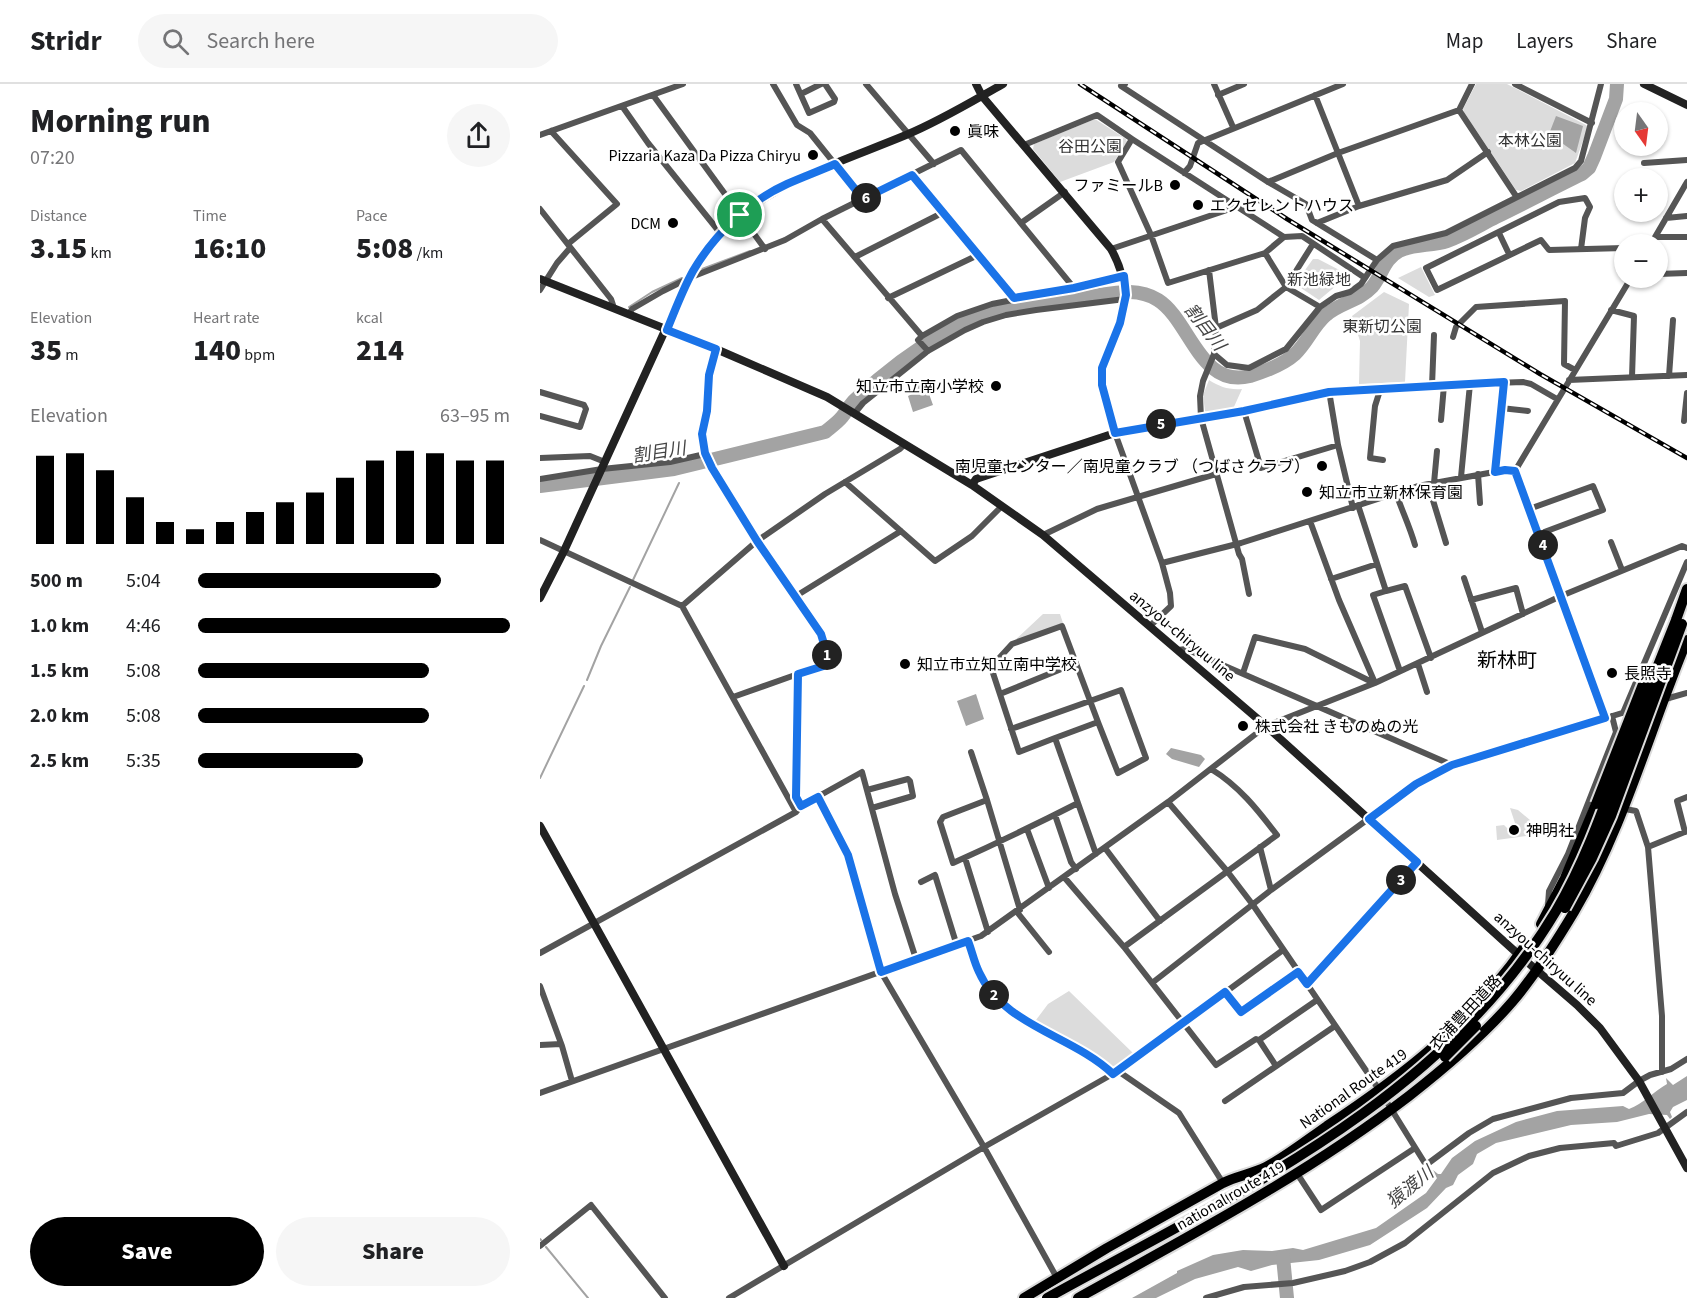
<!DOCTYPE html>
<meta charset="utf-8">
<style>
body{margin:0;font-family:"Source Sans 3","Noto Sans JP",sans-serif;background:#f6f6f6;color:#202124;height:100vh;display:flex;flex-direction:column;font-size:22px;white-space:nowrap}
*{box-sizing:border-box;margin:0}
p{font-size:20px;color:#757577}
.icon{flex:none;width:33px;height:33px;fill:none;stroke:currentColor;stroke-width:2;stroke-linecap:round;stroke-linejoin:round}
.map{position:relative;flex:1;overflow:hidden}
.details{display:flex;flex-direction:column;background:#fff;width:540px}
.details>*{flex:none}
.needle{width:39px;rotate:166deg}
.fabs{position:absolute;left:1074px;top:18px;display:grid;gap:12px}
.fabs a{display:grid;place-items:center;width:54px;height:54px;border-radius:50%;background:#fff;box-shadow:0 2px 4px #0004;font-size:30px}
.pin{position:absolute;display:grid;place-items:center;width:51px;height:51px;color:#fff;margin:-26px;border:3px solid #fff;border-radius:50%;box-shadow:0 2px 6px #0007}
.km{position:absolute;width:30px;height:30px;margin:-15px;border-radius:50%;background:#222;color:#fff;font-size:16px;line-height:30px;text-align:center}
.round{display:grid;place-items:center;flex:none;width:63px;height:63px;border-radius:32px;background:#f6f6f6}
.headline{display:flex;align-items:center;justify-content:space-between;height:102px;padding:0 30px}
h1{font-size:33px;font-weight:800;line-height:45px}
.stats{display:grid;grid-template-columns:repeat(3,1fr);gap:9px;height:102px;padding:6px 30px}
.stats div{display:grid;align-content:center}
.stats b{font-size:30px;font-weight:800}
.stats small{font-size:16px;font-weight:400}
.stats p{font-size:16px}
.chart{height:168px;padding:12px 30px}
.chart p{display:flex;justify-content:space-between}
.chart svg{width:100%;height:108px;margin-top:6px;stroke:#000;stroke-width:6}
.action{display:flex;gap:12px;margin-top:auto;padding:12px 30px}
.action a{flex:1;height:69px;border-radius:36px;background:#000;color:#fff;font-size:24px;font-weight:800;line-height:69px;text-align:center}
.action a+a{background:#f6f6f6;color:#202124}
ul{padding:0 30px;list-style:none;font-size:20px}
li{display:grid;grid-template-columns:96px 72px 1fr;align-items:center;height:45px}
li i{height:15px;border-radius:8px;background:#000}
header{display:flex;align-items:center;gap:36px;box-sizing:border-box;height:84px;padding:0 30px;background:#fff;border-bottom:2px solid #e0e0e0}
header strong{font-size:28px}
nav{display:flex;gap:33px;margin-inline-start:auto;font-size:21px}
.search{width:420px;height:54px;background:#f6f6f6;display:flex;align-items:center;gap:15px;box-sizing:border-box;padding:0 21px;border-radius:33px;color:#757577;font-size:22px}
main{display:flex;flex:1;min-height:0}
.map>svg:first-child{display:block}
.green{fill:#dcdcdc}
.water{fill:#a3a3a3}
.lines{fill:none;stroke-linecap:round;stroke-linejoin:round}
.stream{stroke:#a3a3a3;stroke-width:2}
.river{stroke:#a3a3a3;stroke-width:14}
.highway-casing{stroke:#dbdbdb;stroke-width:14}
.street{stroke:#555;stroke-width:6}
.secondary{stroke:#222;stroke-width:8}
.highway{stroke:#000;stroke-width:10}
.rail-casing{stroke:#000;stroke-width:4.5}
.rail{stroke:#fff;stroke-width:2;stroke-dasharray:7;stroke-linecap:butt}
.highway-bridge-casing{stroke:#dbdbdb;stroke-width:14;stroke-linecap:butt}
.highway-bridge{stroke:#000;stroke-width:10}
.route-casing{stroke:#fff;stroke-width:12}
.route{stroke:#1a73e8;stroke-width:8}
.poi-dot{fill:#000;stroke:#fff;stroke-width:2}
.labels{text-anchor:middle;stroke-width:5;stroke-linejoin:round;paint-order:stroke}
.poi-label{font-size:16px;fill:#000;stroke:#fff;text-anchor:start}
.park-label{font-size:16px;fill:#333;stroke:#fff}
.street-label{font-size:16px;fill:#000;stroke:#fff}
.water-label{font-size:18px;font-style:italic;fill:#444;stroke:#fff}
.quarter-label{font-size:20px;fill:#000;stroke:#fff}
</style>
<header>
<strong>Stridr</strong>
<div class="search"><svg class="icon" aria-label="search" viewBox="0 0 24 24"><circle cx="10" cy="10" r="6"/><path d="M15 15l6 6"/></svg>Search here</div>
<nav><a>Map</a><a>Layers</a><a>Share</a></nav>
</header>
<main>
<section class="details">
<div class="headline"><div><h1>Morning run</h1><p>07:20</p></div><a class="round"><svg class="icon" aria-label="share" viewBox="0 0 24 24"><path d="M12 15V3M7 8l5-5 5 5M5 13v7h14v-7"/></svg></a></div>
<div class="stats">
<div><p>Distance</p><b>3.15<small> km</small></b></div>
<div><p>Time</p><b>16:10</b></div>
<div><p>Pace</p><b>5:08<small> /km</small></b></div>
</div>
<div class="stats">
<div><p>Elevation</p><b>35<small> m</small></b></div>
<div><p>Heart rate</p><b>140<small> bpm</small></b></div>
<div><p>kcal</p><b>214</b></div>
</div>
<div class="chart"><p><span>Elevation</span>63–95 m</p>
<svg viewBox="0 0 160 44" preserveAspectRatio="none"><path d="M5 44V8M15 44V7M25 44V14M35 44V25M45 44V35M55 44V38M65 44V35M75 44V31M85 44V27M95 44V23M105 44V17M115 44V10M125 44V6M135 44V7M145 44V10M155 44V10"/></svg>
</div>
<ul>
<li><b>500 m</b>5:04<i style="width:78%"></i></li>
<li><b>1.0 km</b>4:46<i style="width:100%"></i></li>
<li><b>1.5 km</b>5:08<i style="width:74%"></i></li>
<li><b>2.0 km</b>5:08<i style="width:74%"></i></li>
<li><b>2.5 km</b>5:35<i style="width:53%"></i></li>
</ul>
<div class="action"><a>Save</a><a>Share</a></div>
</section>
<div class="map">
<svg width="1147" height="1214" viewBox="0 0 1147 1214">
<rect width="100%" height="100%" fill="#fff"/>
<path class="green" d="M936 0H967L1046 41 1048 43 1035 79 981 107 976 106 924 28 923 25Z
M555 35 586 55 587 58 574 78 520 98 493 65 494 60Z
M773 175H778L809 191 779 216 755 200Z
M881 183 895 211 889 213 858 194Z
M844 208 869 220 865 298 819 300 820 257 812 232Z
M669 296C680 303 689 306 702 305L693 325 669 330 665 327 663 311Z
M503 530H520L523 539 473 558Z
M970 724 978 726 990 736 986 752 957 756 956 742 964 741 972 749 978 748Z
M529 907 595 971 573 988 496 940V936L508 920Z"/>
<path class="water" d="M1016 32 1043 42 1036 69 1009 50Z
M384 296 393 321 373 328 368 312 372 310 369 301Z
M436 610 444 635 426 642 417 617Z
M631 664 661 671 665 675 659 683 632 675 626 670Z
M1147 992V1016L1133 1023 1130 1028 1132 1033 1130 1035 1127 1031 1109 1030 1077 1038 1031 1041 956 1059 937 1070 933 1080 918 1091 913 1101 906 1104 887 1124 830 1161 779 1176 732 1181 711 1187 698 1183 655 1195 616 1214H592L637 1189V1187L673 1171 703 1166 732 1167 753 1164 763 1166 836 1144 886 1109 897 1094 890 1087 893 1086 898 1090H901L912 1074 935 1057 976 1038 1017 1027 1083 1022 1089 1025C1103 1020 1114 1007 1127 1000L1126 994 1133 1001Z"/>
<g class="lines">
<path class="stream" d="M162 185 210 167
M89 223 112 208 142 194
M134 385 137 390
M93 496 139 399
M47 596 61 562 90 503
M0 694 44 602
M0 1155 1 1156
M6 1163 48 1214"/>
<path class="river" d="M0 402 134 385 285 348C291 343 297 339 302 333 307 327 310 320 316 315 343 290 374 266 407 247 446 226 503 219 547 213 571 210 596 202 618 216 650 236 660 305 710 292 723 288 744 280 755 270 767 259 773 242 786 231 799 219 819 217 832 203 842 191 844 175 859 167 873 160 892 162 907 157 924 151 940 141 956 133 985 119 1013 104 1042 90L1049 84 1054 73 1076 15 1077 0
M743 1173 747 1214"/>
<g class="highway-casing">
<path id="highway" d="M1136 536 1147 505
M1001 840 1025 794 1056 720
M484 1214 567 1164 683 1099C697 1092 712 1090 726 1083 747 1072 767 1056 787 1042 864 991 931 939 985 862
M538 1214C651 1151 766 1091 869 1012 906 983 943 952 973 917 996 890 1016 858 1034 828 1084 743 1109 647 1147 556"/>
</g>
<path class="street" d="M233 0 257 41 270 49 323 115
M256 0 269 29 294 18 295 15 285 0
M326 0 394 80
M585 0 581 2 728 98 766 120 772 136 837 176
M674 0 693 43
M975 0 1052 39
M261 10 281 0
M113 11 225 165
M678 11 704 0
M775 11 819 122 907 96 948 68
M82 22 108 59 181 150
M919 26 976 112
M11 47 77 120 28 160
M0 51 143 0
M592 55 744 153 725 169 628 199 611 151 578 78Z
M484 61 557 31 592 55
M1104 79 1147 76
M644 89 650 82 658 59 803 0
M372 91 474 214
M728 98 798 69 919 26 932 0
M0 125 71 215 74 224
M1126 134 1147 132
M282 135 382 252 378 256 388 267
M481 139 525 108
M777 139 819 122
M959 149 969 170
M744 153 762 152 825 194
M1116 153H1147
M1111 160 1147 98
M571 165 696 123
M1041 165 1045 134 1050 123 1045 114 1019 118 886 184 897 206 1001 156 1009 166 1084 164
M725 169 746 203 780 223
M315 173 402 129
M669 186 676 244 674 270 663 297 660 312 661 334 699 470 702 475 709 510
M1118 190 1147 189
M0 206 17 179 30 164
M348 214 438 171
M1071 226 1094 232 1092 293
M89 230 92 225 123 207 149 194 245 156 282 135 421 66 534 204
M676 244 717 226 746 203 773 160
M382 252 417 232 452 220 534 204 583 192
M913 253 916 243 936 223 1025 217 1024 280 1035 286
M176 265 169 291 167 327 162 350 165 370 217 457 281 550 290 580 258 590 256 713 261 722
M674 270 687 281 709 284 746 265 780 223 796 212 810 208 821 200 837 176 853 162 906 149 1035 84 1041 77 1061 0
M1129 292 1133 236
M1029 296 1147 291
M892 302 894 251
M841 303 835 322 830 374 843 376
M789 307 798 361 813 424
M0 308 44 321 46 325 40 343 0 332
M961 324 988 327
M704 327 721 384 798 361
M314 330 323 319 388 267 425 246 443 238 466 231 496 226 585 215
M901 336 904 301
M1144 337 1147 309
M0 374 50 372 65 378
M975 387 1065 634
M975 387 1091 194
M955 388 964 298
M938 390 940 419
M921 393 930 300
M0 395 62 385 130 378 165 370
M305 398 395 477 432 452 462 422
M894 399 897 367
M888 400 906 459
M856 409C862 427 870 443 875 461
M818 421 846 507 865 502 891 574
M989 425 1053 402 1063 426 999 450
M770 437 799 516 835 599
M503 451 557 425 676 390
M0 456 142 522 256 728
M1071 458 1082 486
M622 479 701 459 878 402 965 386 975 387
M924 494 942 548
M791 495 837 480
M846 507 833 511 860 587
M256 512 361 447
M931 516 976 504 983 530
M142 522 217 457 285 410 360 365 365 360
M610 542 631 522 630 509 622 479 575 349 704 327 789 307 841 303 983 298 991 300 1017 315
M638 566 646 565 912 681
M878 580 887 608
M703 589 715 553 765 565 834 599
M460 610 536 579
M193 613 258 590
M1122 616 1147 609
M1083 629 1147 478
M471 645 581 606 606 674 578 689 558 638
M515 654 558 638 522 542 472 560 451 583 479 668 515 654 556 770
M431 668 447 716
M327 706 368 695 370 697 373 712 332 724
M278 713 308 771 341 888 444 1063 517 1194
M628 718 687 787 713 821 840 1007 886 1081 929 1049 953 1035 1031 1014 1083 1009 1099 997 1110 991 1131 985 1147 975
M1085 725 1096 727 1108 763 1122 932V988
M515 731 531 778 536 785
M487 745 509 804
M1145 748 1137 717 1147 713
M720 763 731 806
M1108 763 1147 747
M565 764 620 837
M425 774 448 848
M524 793 584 863 676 981 716 955 719 956 777 916
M381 798 395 791 417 862
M1008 821 1009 807 1028 770 1076 648 1072 632
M480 826 447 716 403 733 400 738 413 779C455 760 497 740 538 719
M477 828 509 868
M428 857C440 893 450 913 482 936 490 942 502 944 511 949 533 960 556 973 573 990
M584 863 737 751C717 725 699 702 671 685
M0 869 256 728 261 722 322 688 355 810 376 875
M612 899 731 806 876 700 912 681 1092 626
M767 900 877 778
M0 902 22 962 32 997
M685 908 701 928 758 888
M719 956 736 982
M0 961 21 960
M578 987 639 1029 683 1099
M0 1009 441 852 628 718 726 642 835 599 1021 512 1142 462 1147 464
M685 1017 795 942
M760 1094 781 1126 875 1064
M0 1162 51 1121 125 1214
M189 1214 444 1063 578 987 743 866
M666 1214 704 1203 753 1199 805 1187 830 1178 865 1159 953 1089 989 1072 1020 1064 1074 1059 1076 1062 1118 1049 1147 1028"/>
<path class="secondary" d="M1104 0 1147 21
M0 195 176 265 287 313 432 401 503 451 726 642 979 871 1037 921 1060 944 1099 997 1147 1084
M432 401 436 395 575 349C570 329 559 306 562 285 563 273 571 261 576 250 589 220 587 193 571 165L442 12 436 0
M0 514 24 467 149 194C194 108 282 86 366 51 400 37 431 18 463 0
M0 742 244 1182"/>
<use href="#highway" class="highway"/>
<g class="rail-casing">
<path id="rail" d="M540 0 747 135 1000 290 1147 374"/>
</g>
<use href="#rail" class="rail"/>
<g class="highway-bridge-casing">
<path id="highway-bridge" d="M1056 720 1105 595
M1025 824 1052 774 1071 732 1142 540
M905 973 936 942
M507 1214C693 1111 903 1017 1016 827 1045 778 1064 723 1083 671 1100 626 1118 581 1136 536"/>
</g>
<use href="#highway-bridge" class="highway-bridge"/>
</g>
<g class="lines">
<g class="route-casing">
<path id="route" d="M295 80 323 115 372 91 474 214 534 204 584 192 586 211 580 239 562 284V301L575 349 704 327 789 308 964 298 955 388 965 386 975 387 1065 634 912 681 876 700 829 735 877 778 767 900 758 888 701 928 685 908 573 990C532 951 463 942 439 888 434 878 432 867 428 857L341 888 308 771 278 713 261 722 256 713 258 590 290 580 281 550 217 457 172 384 165 369 162 350 167 327 169 291 176 265 127 246C135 226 143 205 153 187 174 151 209 117 247 100 263 93 279 87 295 80Z"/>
</g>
<use href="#route" class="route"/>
</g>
<g class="poi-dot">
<circle cx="415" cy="47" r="6"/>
<circle cx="273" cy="71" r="6"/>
<circle cx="635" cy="101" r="6"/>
<circle cx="658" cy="121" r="6"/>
<circle cx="133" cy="139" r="6"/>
<circle cx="456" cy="302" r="6"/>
<circle cx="782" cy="382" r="6"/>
<circle cx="767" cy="408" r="6"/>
<circle cx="365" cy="580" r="6"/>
<circle cx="1072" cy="589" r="6"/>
<circle cx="703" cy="642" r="6"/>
<circle cx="974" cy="746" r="6"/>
</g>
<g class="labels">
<g class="poi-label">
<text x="427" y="53">眞味</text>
<text x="261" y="77" text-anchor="end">Pizzaria Kaza Da Pizza Chiryu</text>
<text x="623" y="107" text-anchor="end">ファミールB</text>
<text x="670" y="127">エクセレントハウス</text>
<text x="121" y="145" text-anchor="end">DCM</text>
<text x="444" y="308" text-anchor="end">知立市立南小学校</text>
<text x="770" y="388" text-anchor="end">南児童センター／南児童クラブ （つばさクラブ）</text>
<text x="779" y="414">知立市立新林保育園</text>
<text x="377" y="586">知立市立知立南中学校</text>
<text x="1084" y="595">長照寺</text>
<text x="715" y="648">株式会社 きものぬの光</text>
<text x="986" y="752">神明社</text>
</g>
<g class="park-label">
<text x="990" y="62">本林公園</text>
<text x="550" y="68">谷田公園</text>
<text x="779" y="201">新池緑地</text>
<text x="842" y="248">東新切公園</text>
</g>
<g class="street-label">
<text transform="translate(643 551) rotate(40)" y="6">anzyou-chiryuu line</text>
<text transform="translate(1006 874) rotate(42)" y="6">anzyou-chiryuu line</text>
<text transform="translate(925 928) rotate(-47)" y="6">衣浦豊田道路</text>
<text transform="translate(813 1004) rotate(-35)" y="6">National Route 419</text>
<text transform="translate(690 1111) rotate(-30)" y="6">national route 419</text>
</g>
<g class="water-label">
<text transform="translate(665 243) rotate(52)" y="6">割目川</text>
<text transform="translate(119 368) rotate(-9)" y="6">割目川</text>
<text transform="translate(870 1103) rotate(-39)" y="6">猿渡川</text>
</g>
<g class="quarter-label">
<text x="967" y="583">新林町</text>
</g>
</g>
</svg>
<div class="fabs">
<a><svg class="needle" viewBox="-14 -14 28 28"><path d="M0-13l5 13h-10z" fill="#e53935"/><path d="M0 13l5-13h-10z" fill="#757577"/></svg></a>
<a>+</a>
<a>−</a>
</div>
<div class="pin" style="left:200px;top:131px;background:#1e9e55"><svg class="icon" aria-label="arrive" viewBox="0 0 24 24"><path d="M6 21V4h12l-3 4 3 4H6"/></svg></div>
<b class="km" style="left:287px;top:571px">1</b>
<b class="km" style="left:454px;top:911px">2</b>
<b class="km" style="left:861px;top:796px">3</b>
<b class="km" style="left:1003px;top:461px">4</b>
<b class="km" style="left:621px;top:340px">5</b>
<b class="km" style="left:326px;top:114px">6</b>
</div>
</main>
